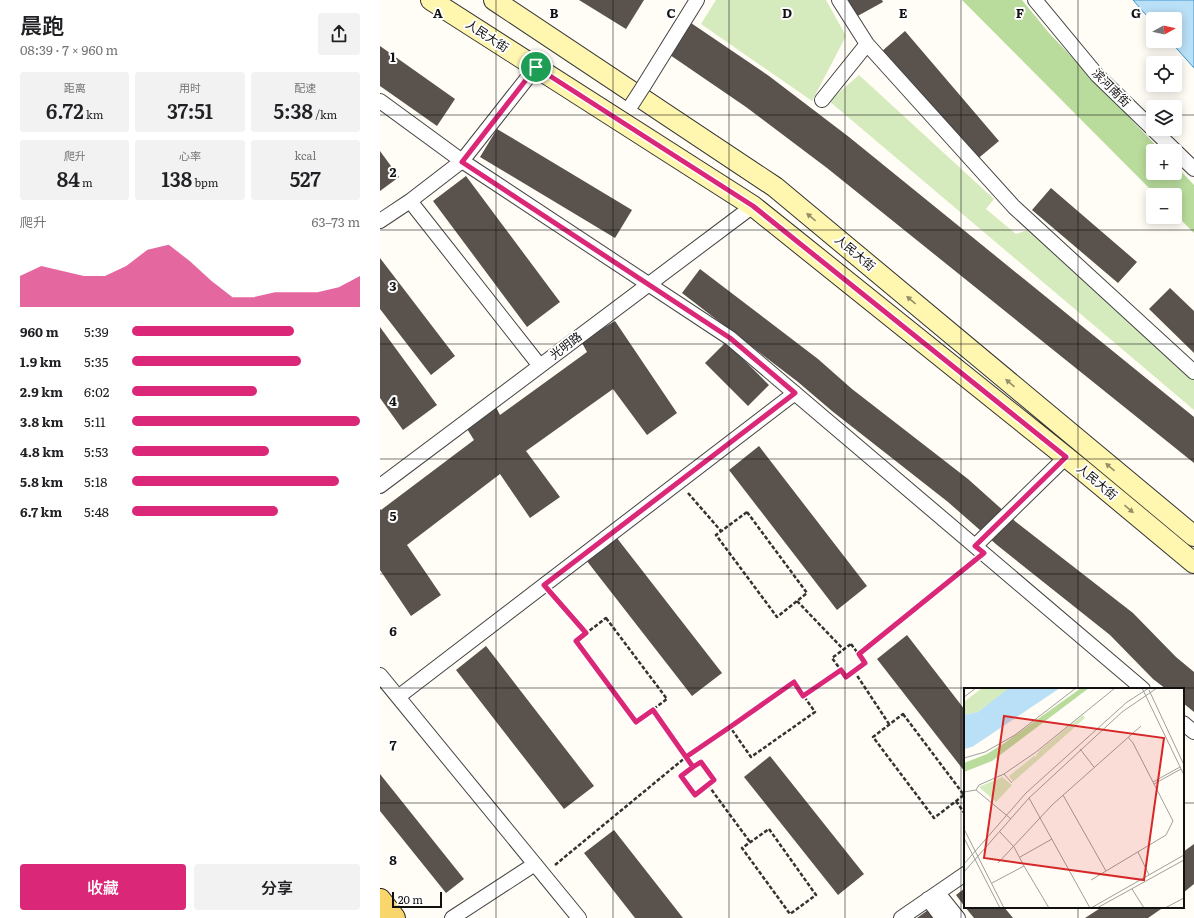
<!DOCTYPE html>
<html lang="zh">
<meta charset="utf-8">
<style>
body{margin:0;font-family:Literata,"Noto Sans SC",serif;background:#f2f2f2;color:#202124;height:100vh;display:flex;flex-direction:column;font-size:15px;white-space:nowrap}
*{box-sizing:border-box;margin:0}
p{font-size:13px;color:#757577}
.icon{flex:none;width:22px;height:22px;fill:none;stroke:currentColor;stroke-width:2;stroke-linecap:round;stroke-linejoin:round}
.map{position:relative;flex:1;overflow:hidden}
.sheet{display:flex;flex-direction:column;background:#fff;width:380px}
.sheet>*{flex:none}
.needle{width:26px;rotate:82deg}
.tools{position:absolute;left:766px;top:12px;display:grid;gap:8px}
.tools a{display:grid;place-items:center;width:36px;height:36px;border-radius:4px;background:#fff;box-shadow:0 2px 10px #0003;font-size:20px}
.scale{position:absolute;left:12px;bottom:10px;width:50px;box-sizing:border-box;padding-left:4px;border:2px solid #111;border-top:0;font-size:11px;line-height:14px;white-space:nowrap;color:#111;-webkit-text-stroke:3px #fff;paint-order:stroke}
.pin{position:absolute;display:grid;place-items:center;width:34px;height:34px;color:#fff;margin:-17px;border:2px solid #fff;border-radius:50%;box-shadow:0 1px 4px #0007}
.round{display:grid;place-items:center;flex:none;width:42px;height:42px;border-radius:4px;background:#f2f2f2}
.summary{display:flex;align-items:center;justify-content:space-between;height:68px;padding:0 20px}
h1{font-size:22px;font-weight:600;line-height:30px}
.stats{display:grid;grid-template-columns:repeat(3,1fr);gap:6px;height:68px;padding:4px 20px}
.stats div{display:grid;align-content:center;border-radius:4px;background:#f2f2f2;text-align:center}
.stats b{font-size:20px;font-weight:600}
.stats small{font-size:11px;font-weight:400}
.stats p{font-size:11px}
.chart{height:112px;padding:8px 20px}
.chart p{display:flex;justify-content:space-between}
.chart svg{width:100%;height:72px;margin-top:4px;fill:#db2777;opacity:.7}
.button{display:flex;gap:8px;margin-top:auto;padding:8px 20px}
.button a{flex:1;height:46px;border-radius:4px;background:#db2777;color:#fff;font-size:16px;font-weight:600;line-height:46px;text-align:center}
.button a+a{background:#f2f2f2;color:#202124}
ul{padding:0 20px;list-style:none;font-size:13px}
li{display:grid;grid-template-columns:64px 48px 1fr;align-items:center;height:30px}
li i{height:10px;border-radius:5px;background:#db2777}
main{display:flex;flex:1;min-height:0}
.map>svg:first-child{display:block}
.green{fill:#d5ebbd}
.forest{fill:#b9dc9c}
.water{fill:#b9e0f7;stroke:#3f96cf}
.building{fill:#5a524d}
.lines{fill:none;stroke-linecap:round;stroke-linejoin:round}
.street-casing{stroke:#444;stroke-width:16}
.secondary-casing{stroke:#333;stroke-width:22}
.primary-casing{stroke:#222;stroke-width:24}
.path{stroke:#333;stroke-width:2.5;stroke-dasharray:4 2;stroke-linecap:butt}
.street{stroke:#fff;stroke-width:14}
.secondary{stroke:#fff6b0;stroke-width:20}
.primary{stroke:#f9d66b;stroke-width:22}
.street-bridge-casing{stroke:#444;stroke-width:16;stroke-linecap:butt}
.street-bridge{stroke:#fff;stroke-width:14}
.oneway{fill:#948f68}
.route-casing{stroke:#fff;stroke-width:8}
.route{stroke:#db2777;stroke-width:5}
.grid{fill:none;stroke:#111;stroke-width:1;stroke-opacity:0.55}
.labels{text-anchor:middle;stroke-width:4;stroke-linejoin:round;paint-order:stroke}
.street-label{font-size:12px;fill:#111;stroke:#fff}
.inset-road{fill:none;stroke:#a09f9a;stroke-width:1}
.view{fill:#d62828;fill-opacity:0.15;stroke:#d62828;stroke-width:2}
.inset-edge{fill:none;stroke:#111;stroke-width:2}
.grid-label{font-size:13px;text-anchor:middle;font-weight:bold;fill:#111;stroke:#fff;stroke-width:4;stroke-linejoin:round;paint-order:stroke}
</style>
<main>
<section class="sheet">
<div class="summary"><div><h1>晨跑</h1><p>08:39 · 7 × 960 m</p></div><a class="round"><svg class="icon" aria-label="share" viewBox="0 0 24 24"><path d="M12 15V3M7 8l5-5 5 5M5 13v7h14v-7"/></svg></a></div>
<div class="stats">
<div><p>距离</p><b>6.72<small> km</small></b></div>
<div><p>用时</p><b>37:51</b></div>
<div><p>配速</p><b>5:38<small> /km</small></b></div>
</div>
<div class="stats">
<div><p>爬升</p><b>84<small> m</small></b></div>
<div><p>心率</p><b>138<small> bpm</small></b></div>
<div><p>kcal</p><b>527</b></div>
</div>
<div class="chart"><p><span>爬升</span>63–73 m</p>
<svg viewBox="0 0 160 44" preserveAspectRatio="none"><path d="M0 44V25L10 19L20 22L30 25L40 25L50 19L60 9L70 6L80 16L90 28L100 38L110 38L120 35L130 35L140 35L150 32L160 25V44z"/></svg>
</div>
<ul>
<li><b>960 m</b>5:39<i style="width:71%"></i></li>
<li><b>1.9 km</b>5:35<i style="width:74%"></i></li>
<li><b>2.9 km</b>6:02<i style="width:55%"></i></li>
<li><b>3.8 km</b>5:11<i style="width:100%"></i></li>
<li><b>4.8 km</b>5:53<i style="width:60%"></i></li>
<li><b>5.8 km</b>5:18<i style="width:91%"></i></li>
<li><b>6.7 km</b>5:48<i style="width:64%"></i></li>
</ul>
<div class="button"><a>收藏</a><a>分享</a></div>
</section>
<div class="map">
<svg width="814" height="918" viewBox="0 0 814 918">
<rect width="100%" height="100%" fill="#fffdf5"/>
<path class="green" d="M336 0H446L466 36 432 101 321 24Z
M479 75 614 199 606 209 636 234 651 229 814 380V410L449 101Z"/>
<path class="forest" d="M582 0H642L669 33 781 151H773V173H795V165L814 185V233L795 214V195H776Z"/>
<path class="water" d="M753 0H814V68L790 41H795V19H773V23Z"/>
<path class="building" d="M199 0H264L246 29Z
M464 0H502L503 2 474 18Z
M311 23 389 76 469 137 814 417V463L447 168 366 107 290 55Z
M525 31 619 141 595 161 501 52Z
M0 46 75 99 57 126 0 86Z
M117 129 252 210 235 238 100 157Z
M0 151 19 177 0 191Z
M86 176 180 302 147 327 53 201Z
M671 188 757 262 738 283 652 210Z
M0 258 75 356 51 375 0 309Z
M320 269 438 359 472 389 588 479 636 522 753 613 796 657 814 672V712L803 703V689H786L773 679 730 635 617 545 568 502 452 411 418 382 302 293Z
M790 288 814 311V353L769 309Z
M235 321 297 413 267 435 233 389 146 451 180 497 150 518 120 474 27 545 61 595 31 616 0 570V509L1 510 94 440 84 424 114 403 120 415 207 352 201 341Z
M0 327 57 405 23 430 0 398Z
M346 342 389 385 368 406 325 363Z
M379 446 487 586 457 610 349 470Z
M233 533 342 673 312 696 203 556Z
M527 635 585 710V772L497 659Z
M106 646 214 786 184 809 76 670Z
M390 756 484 874 458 895 364 777Z
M0 774 84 879 66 893 0 811Z
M234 830 303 918H255L204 853Z
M814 844V884L803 893V852Z
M585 888V907L576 895Z
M585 907H624L633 918H594Z
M722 907H784L768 918H705Z
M548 910 553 918H537Z"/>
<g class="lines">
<g class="street-casing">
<path id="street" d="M459 0 487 44 634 207 814 372
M655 0 717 75 814 169
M263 87 317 0
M442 100 487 44
M0 101 82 161 350 338 763 689
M30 201 160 366
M0 221 30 201 82 161 156 67
M0 486 373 206
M595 546 686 457
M0 675 199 918
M18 697 415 393
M803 723 814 732
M558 893 578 918
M548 899 562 918
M72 918 155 864
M521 918 585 874"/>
</g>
<g class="secondary-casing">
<path id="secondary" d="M51 0 373 206 701 469 814 563
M114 0 395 187 814 536"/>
</g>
<g class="primary-casing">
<path id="primary" d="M0 900 14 918"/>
</g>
<path class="path" d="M308 493 341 531
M367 512 427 593 397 617 336 535Z
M174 596 206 633
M417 601 464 650
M226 618 287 699 256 722 196 641Z
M471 644 485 663 466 677 452 658Z
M479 654 592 563
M474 671 509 724
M414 682 435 712 371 757 350 727Z
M423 696 461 670
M273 710 313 767
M523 714 584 795 554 818 493 737Z
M321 761 335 780 315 795 301 776Z
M328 785 370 842
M576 801 585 814
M389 829 436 895 410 914 362 848Z
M175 865 306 757 350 727"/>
<use href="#street" class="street"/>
<use href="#secondary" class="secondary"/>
<use href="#primary" class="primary"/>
<g class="street-bridge-casing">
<path id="street-bridge" d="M252 104 263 87"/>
</g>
<use href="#street-bridge" class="street-bridge"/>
</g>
<defs><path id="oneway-solid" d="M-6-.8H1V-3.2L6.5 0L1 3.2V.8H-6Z"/></defs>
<g class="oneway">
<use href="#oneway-solid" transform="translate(431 217) rotate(-140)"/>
<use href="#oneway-solid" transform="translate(531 300) rotate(-140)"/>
<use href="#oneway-solid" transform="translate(630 383) rotate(-140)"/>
<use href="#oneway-solid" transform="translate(730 467) rotate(-140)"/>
<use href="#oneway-solid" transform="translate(749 509) rotate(40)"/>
</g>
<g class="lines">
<g class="route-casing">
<path id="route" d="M156 67 82 162 350 338 415 393 164 585 206 633 196 641 256 722 273 710 313 767 321 762 334 780 315 795 301 776 313 767 306 757 350 727 414 682 423 696 461 670 466 677 485 663 479 654 604 553 595 546 686 457 373 206 156 67"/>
</g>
<use href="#route" class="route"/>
</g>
<path class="grid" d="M116 0V918M233 0V918M349 0V918M465 0V918M581 0V918M698 0V689M0 115H773M795 115H814M0 230H814M0 344H814M0 459H814M0 574H814M0 688H814M0 803H585M803 803H814M698 907V918"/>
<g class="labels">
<g class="street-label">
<text transform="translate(107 36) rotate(33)" y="4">人民大街</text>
<text transform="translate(731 88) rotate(45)" y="4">滨河南街</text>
<text transform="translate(475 253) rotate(40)" y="4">人民大街</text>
<text transform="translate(186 346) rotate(-37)" y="4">光明路</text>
<text transform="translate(717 482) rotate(40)" y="4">人民大街</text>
</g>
</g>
<g transform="translate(584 688)">
<rect width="220" height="220" fill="#fffdf5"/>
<path d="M18 0H47L14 24 0 27V14ZM119 27 121 30 49 94 45 88 70 68 71 69 76 62ZM38 89 48 97 32 114 15 99Z" fill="#d5ebbd"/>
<path d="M117 0H125L28 73 0 84V75L23 66 42 54Z" fill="#b9dc9c"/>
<path d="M45 0H96L8 59 0 61V27L14 24Z" fill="#b9e0f7"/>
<path class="inset-road" d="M178 0 220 87M185 2 220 77M0 9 12 0M116 61 130 79M0 70 21 64 51 47 112 0M40 86 48 95M189 94 216 79M190 96 217 81M12 102 47 131M0 104 12 102 15 97 40 86 72 64 151 0M99 107 142 183M65 110 126 220M0 141 40 220M36 144 50 159 60 178M0 150 36 220M174 164 185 187M56 169 88 151M34 175 88 117 177 38M0 176 62 105 163 14 185 0M0 184 65 110 158 24 193 0M127 192 202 147 209 133 169 55 164 49M28 195 60 178 85 220M168 201 180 220M127 220 220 167M133 220 220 172M201 220 220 210"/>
<path class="view" d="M40 28 200 50 180 192 20 170Z"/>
<rect width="220" height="220" class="inset-edge"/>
</g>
<g class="grid-label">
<text x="58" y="18">A</text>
<text x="174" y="18">B</text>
<text x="291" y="18">C</text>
<text x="407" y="18">D</text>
<text x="523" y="18">E</text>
<text x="640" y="18">F</text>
<text x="756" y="18">G</text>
<text x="13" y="62">1</text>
<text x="13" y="177">2</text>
<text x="13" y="291">3</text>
<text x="13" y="406">4</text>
<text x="13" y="521">5</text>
<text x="13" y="636">6</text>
<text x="13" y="750">7</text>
<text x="13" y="865">8</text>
</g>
</svg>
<div class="tools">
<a><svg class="needle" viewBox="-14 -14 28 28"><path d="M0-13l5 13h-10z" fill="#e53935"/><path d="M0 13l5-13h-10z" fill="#757577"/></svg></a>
<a><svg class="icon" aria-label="locate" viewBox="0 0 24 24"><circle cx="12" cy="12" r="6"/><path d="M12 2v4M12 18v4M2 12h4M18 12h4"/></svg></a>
<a><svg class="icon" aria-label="layers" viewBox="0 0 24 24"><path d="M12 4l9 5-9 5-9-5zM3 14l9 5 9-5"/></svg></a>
<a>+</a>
<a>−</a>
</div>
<div class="scale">20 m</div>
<div class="pin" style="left:156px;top:67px;background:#1e9e55"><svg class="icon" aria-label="arrive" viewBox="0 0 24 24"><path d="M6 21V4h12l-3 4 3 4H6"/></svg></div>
</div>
</main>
